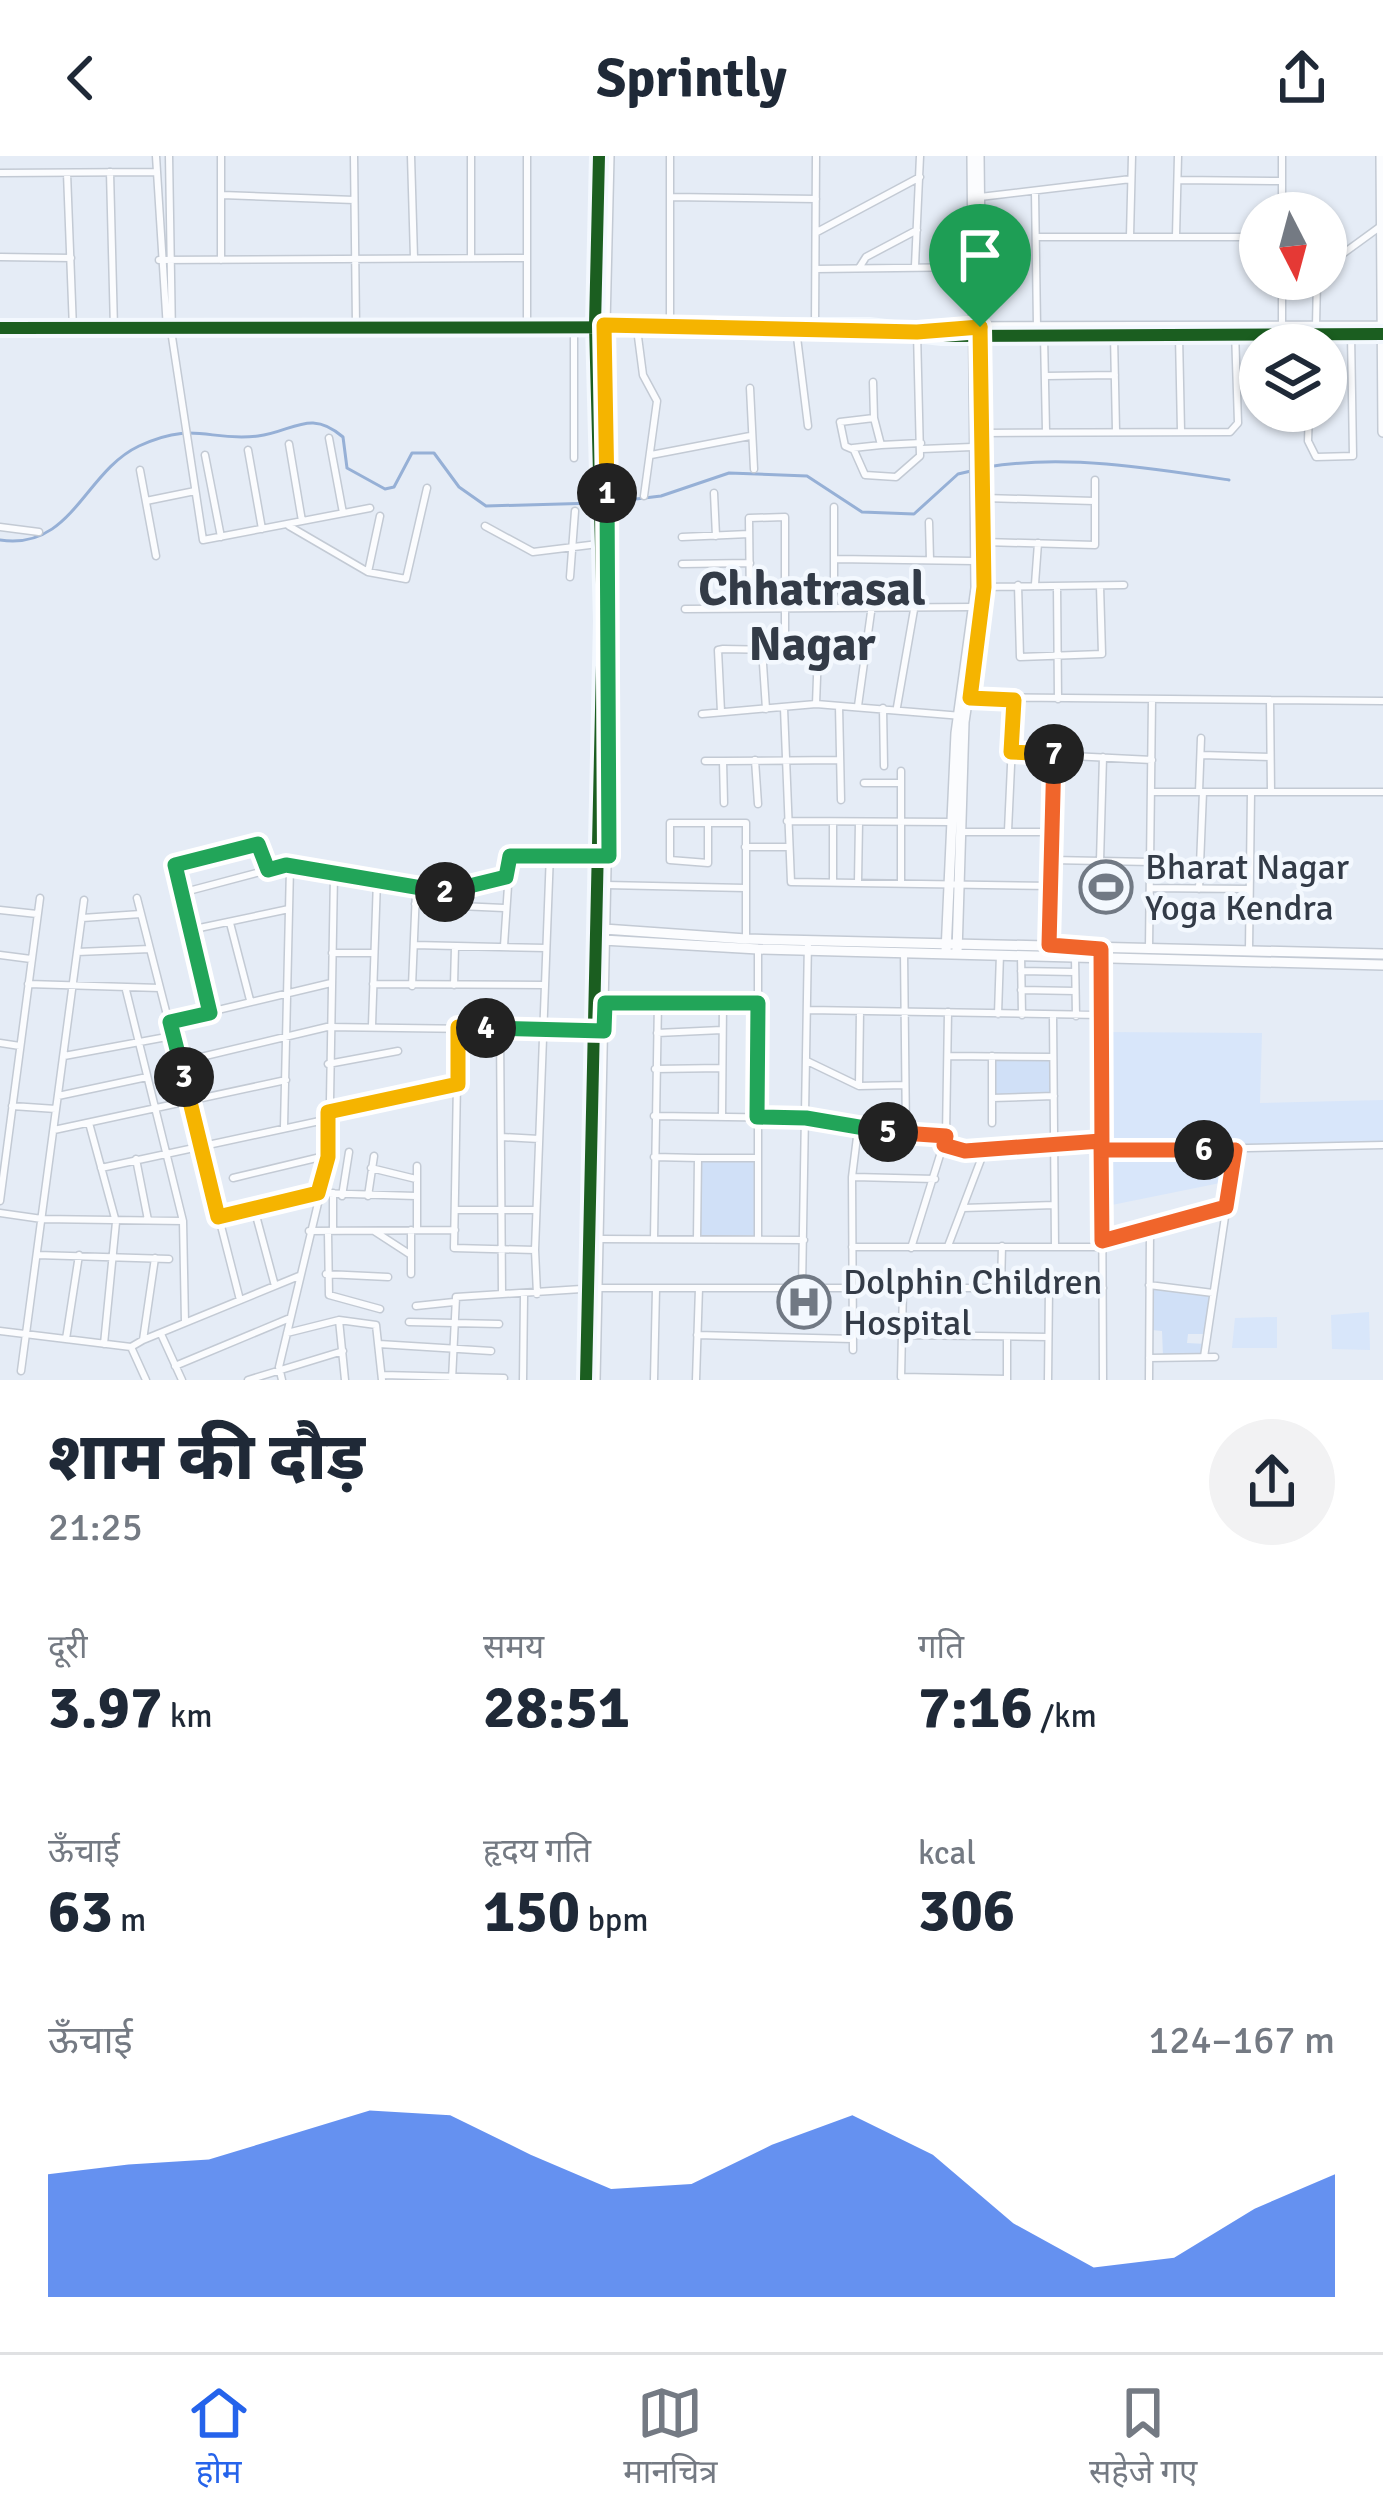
<!DOCTYPE html>
<html lang="hi">
<meta charset="utf-8">
<style>
body{margin:0;font-family:Signika,"Noto Sans Devanagari",sans-serif;background:#f2f2f3;color:#1f2937;height:100vh;display:flex;flex-direction:column;font-size:45px;white-space:nowrap}
*{box-sizing:border-box;margin:0}
p{font-size:39px;color:#747a83}
.icon{flex:none;width:66px;height:66px;fill:none;stroke:currentColor;stroke-width:2;stroke-linecap:round;stroke-linejoin:round}
.map{position:relative;height:1224px;overflow:hidden}
.panel{display:flex;flex-direction:column;background:#fff;flex:1}
.panel>*{flex:none}
.needle{width:78px;rotate:174deg}
.controls{position:absolute;left:1239px;top:36px;display:grid;gap:24px}
.controls a{display:grid;place-items:center;width:108px;height:108px;border-radius:50%;background:#fff;box-shadow:0 3px 9px #0004;font-size:60px}
.pin{position:absolute;display:grid;place-items:center;width:102px;height:102px;color:#fff;margin:-123px -51px;border-radius:50% 50% 50% 0;rotate:-45deg;box-shadow:0 0 12px #0007}
.pin .icon{rotate:45deg}
.km{position:absolute;width:60px;height:60px;margin:-30px;border-radius:50%;background:#222;color:#fff;font-size:33px;line-height:60px;text-align:center}
.round{display:grid;place-items:center;flex:none;width:126px;height:126px;border-radius:63px;background:#f2f2f3}
.headline{display:flex;align-items:center;justify-content:space-between;height:204px;padding:0 48px}
h1{font-size:66px;font-weight:800;line-height:90px}
.figures{display:grid;grid-template-columns:repeat(3,1fr);gap:18px;height:204px;padding:12px 48px}
.figures div{display:grid;align-content:center}
.figures b{font-size:60px;font-weight:800}
.figures small{font-size:33px;font-weight:400}
.figures p{font-size:33px}
.chart{height:336px;padding:24px 48px}
.chart p{display:flex;justify-content:space-between}
.chart svg{width:100%;height:216px;margin-top:12px;fill:#2563eb;opacity:.7}
header{display:flex;justify-content:space-between;align-items:center;height:156px;padding:0 48px;background:#fff;font-size:54px;font-weight:800}
.dock{display:flex;justify-content:space-around;align-items:center;height:168px;border-top:3px solid #e0e1e3;background:#fff;font-size:33px;color:#747a83}
.dock a{display:grid;justify-items:center;gap:6px}
.dock .current{color:#2563eb}
.map>svg:first-child{display:block}
.built{fill:#d8e6fa}
.green{fill:#d0e0f7}
.lines{fill:none;stroke-linecap:round;stroke-linejoin:round}
.stream{stroke:#96b0d6;stroke-width:3}
.street-casing{stroke:#c3cad4;stroke-width:9}
.secondary-casing{stroke:#c3cad4;stroke-width:12}
.street{stroke:#fbfcfe;stroke-width:6}
.secondary{stroke:#fbfcfe;stroke-width:9}
.cycleway-casing{stroke:#f3f8fe;stroke-width:20}
.cycleway{stroke:#1b5e20;stroke-width:12}
.split-1-casing{stroke:#fff;stroke-width:24}
.split-2-casing{stroke:#fff;stroke-width:24}
.split-3-casing{stroke:#fff;stroke-width:24}
.split-4-casing{stroke:#fff;stroke-width:24}
.split-5-casing{stroke:#fff;stroke-width:24}
.split-6-casing{stroke:#fff;stroke-width:24}
.split-7-casing{stroke:#fff;stroke-width:24}
.split-8-casing{stroke:#fff;stroke-width:24}
.split-1{stroke:#f5b400;stroke-width:15}
.split-2{stroke:#22a559;stroke-width:15}
.split-3{stroke:#22a559;stroke-width:15}
.split-4{stroke:#f5b400;stroke-width:15}
.split-5{stroke:#22a559;stroke-width:15}
.split-6{stroke:#f0652b;stroke-width:15}
.split-7{stroke:#f0652b;stroke-width:15}
.split-8{stroke:#f5b400;stroke-width:15}
.labels{text-anchor:middle;stroke-width:9;stroke-linejoin:round;paint-order:stroke}
.poi-label{font-size:36px;fill:#333b47;stroke:#f3f8fe;text-anchor:start}
.district-label{font-size:48px;font-weight:bold;fill:#333b47;stroke:#f3f8fe}
</style>
<header><svg class="icon" aria-label="back" viewBox="0 0 24 24"><path d="M15 5l-7 7 7 7"/></svg>Sprintly<svg class="icon" aria-label="share" viewBox="0 0 24 24"><path d="M12 15V3M7 8l5-5 5 5M5 13v7h14v-7"/></svg></header>
<div class="map">
<svg width="1383" height="1224" viewBox="0 0 1383 1224">
<rect width="100%" height="100%" fill="#e5ecf6"/>
<path class="built" d="M1101 876 1262 877 1260 947 1383 944V989L1235 994 1230 1025 1102 1051Z
M1369 1156 1370 1194 1332 1193 1331 1159Z
M1277 1161V1192H1232L1235 1162Z"/>
<path class="green" d="M995 903H1051V937L995 939Z
M701 1005H755L756 1079 700 1080Z
M1151 1131 1212 1138 1206 1178H1188L1187 1187 1206 1188 1204 1201 1163 1200 1162 1175 1152 1174Z"/>
<g class="lines">
<path class="stream" d="M987 311C1065 298 1152 312 1229 324
M611 346 661 340 729 317 807 320 862 356 914 358 958 318 971 315
M0 384C72 395 84 316 139 290 195 264 208 286 258 280 293 276 310 252 343 281L347 312 385 333 394 331 412 297H434L459 331 486 350 596 347"/>
<g class="street-casing">
<path id="street" d="M156 0 167 173
M169 0 172 181 203 384 370 352
M221 0V104
M354 0 356 169
M411 0 414 102
M471 0V102
M110 16 114 173
M0 17 156 16
M67 17 73 173
M1178 24 1282 25
M1035 36 1037 170
M222 39 354 44
M670 41 816 43
M980 41 1131 23
M1282 57V0
M817 76 920 21
M1130 80 1132 0
M1176 80 1178 0
M1036 81H1260
M0 101 71 102
M159 104 527 102
M915 110 920 0
M1326 110 1381 70
M859 112 866 101 917 74
M816 113 975 111
M1282 123V170
M527 169V0
M670 170V0
M815 170 816 0
M1316 170 1317 123
M574 172V302
M637 173 643 219 657 245 644 340
M796 173 808 270
M1044 180 1046 275
M1114 180 1116 275
M1179 180 1181 275
M1046 220 1115 219
M750 232 754 313
M1309 255 1308 285 1316 301 1353 300 1351 178
M874 262 881 289 921 287
M982 277 1230 276 1238 267 1235 175
M329 282 343 357
M289 288 302 365
M881 289 853 292 865 319 896 321 920 300 917 176
M852 293 845 290 840 266 874 262 873 226
M922 293 972 291
M248 294 262 373
M205 299 221 381
M651 299 750 280
M140 314 156 400
M714 337 716 380
M984 342 1094 345
M146 345 195 335
M929 366 930 404
M289 370 368 416 406 423 427 332
M485 370 533 396 598 388
M0 371 39 376
M682 381 749 378
M984 386 1095 389V324
M835 403 974 405
M682 408 750 407
M368 416 380 360
M570 421 575 355
M1035 428 1038 387
M1018 429 1020 501 1102 498 1100 430
M1057 430 1058 543
M984 431 1124 429
M834 450V351
M750 451 749 362 785 361V493
M685 453 974 451
M762 493 766 553
M967 541 1383 545
M1270 544 1271 636
M839 550 841 644
M858 550 872 449
M897 551 915 448
M784 552 791 726 1052 730
M883 552 884 610
M721 556 718 494 723 493 818 495 816 548
M702 558 816 548 962 560
M1011 597 1152 604
M1201 599 1270 601
M755 604 758 648
M705 605H723
M864 627H901
M1153 636H1383
M1199 636 1201 582
M724 647 723 605 840 604
M787 665 951 666
M833 666V726
M708 667V707L670 704V667H746V783
M1008 675 1014 544
M960 676H1053
M745 691H788
M1052 704 1151 706
M1100 705 1103 601
M858 726 859 666
M901 726V615
M606 729 745 732
M1150 732 1249 733
M1199 733 1203 636
M181 737 287 709 439 737 506 721
M137 742 240 1144
M415 748 504 752
M0 754 37 758
M82 762 141 758
M230 767 250 844
M190 774 289 753
M414 789 546 792
M1049 789 1054 599
M504 790 510 700 601 699
M1149 792 1152 544
M1249 793 1251 636
M77 796 150 793
M904 796 906 978
M332 797H374
M0 799 31 803
M1021 799 1022 859
M1075 801 1076 860
M1101 803 1103 1224
M1021 815 1075 816
M28 828 160 832
M373 828 545 829
M454 829 455 791
M412 830 416 735
M1021 834 1075 835
M605 847H758
M808 854 1101 859
M210 857 175 709 258 688 268 714
M998 858 1000 798
M1053 860 1055 1090
M172 865 331 827
M372 869 377 724
M458 871 454 1092 535 1094 550 697
M500 872 502 1138
M657 877 722 874
M0 887 20 890
M64 900 172 880
M948 900 1053 901
M807 905 859 930 905 929
M180 906 327 871 611 875
M328 908 398 895
M655 913 722 912
M859 929 860 855
M58 940 147 921
M992 942 1054 940
M12 950 56 953
M329 956 458 928
M654 960 806 962 946 980
M722 960 723 846
M89 967 116 1066 104 1188
M992 967V900
M284 971 290 711
M54 974 286 924
M501 981 539 983
M944 990 965 995 1101 985
M1103 995 1383 989
M654 1001 698 1002
M136 1003 148 1064
M417 1010V1073
M101 1012 329 963
M371 1012 416 1023
M854 1021 935 1023
M233 1022 329 999
M333 1037V1075
M342 1040 349 996
M368 1040 374 1000
M0 1045 40 742
M254 1052 275 1130
M963 1052 1054 1049
M456 1054H536
M0 1057 42 1063 183 1065 126 834
M218 1061 318 1037 416 1040
M183 1065 185 1166
M411 1074V1118
M309 1075 455 1074
M374 1075 411 1099
M328 1077 329 1139 380 1153
M758 1082V792
M599 1083 804 1084
M654 1083 658 845
M697 1083 698 1002H757
M1102 1085 1226 1051
M948 1090 985 993
M852 1091H1102
M911 1092 946 980 948 856
M535 1094 537 1138
M37 1099 169 1103
M326 1118 388 1121
M1149 1129 1213 1137
M802 1132 808 784
M1001 1132 1002 1090
M903 1133 901 1221 1007 1223
M416 1150 454 1146
M339 1164 345 1224
M409 1166 499 1168
M0 1175 131 1191 146 1224
M287 1177 339 1164 376 1169 382 1224
M161 1178 182 1224
M697 1179 853 1183
M902 1179 1048 1181
M1007 1182V1224
M66 1183 79 1099
M143 1184 299 1120
M379 1188 491 1195
M131 1191 143 1184 155 1102
M853 1194 852 1021 858 973
M1204 1201 1235 994
M1149 1202 1215 1201
M175 1210 290 1162
M21 1215 84 744
M382 1219 504 1222
M248 1224 343 1195
M282 1224 279 1211 329 1001 334 718
M452 1224 456 1141 597 1132H1103
M523 1224 524 1140
M654 1224 656 1133
M696 1224 699 1132
M1048 1224 1049 1132
M1149 1224 1150 1076"/>
</g>
<g class="secondary-casing">
<path id="secondary" d="M1381 0 1383 276
M0 172 869 171 942 180 1383 178
M933 176 941 171 1383 170
M604 773 746 783 1383 798
M603 784 758 793 1383 809
M946 796 956 577 976 432 972 0
M957 797 964 566 984 431 979 0
M586 1224 603 465 595 169 599 0
M595 1224 611 478 605 169 609 0"/>
</g>
<use href="#street" class="street"/>
<use href="#secondary" class="secondary"/>
<g class="cycleway-casing">
<path id="cycleway" d="M0 172 869 171 942 180 1383 178
M586 1224 603 465 595 169 599 0"/>
</g>
<use href="#cycleway" class="cycleway"/>
</g>
<g class="lines">
<g class="split-1-casing">
<path id="split-1" d="M607 337 604 169 917 176 980 171"/>
</g>
<g class="split-2-casing">
<path id="split-2" d="M445 736 506 721 510 700H609L607 337"/>
</g>
<g class="split-3-casing">
<path id="split-3" d="M184 921 170 866 210 857 175 709 258 688 268 714 286 709 445 736"/>
</g>
<g class="split-4-casing">
<path id="split-4" d="M184 921 218 1061 318 1037 328 1001V956L458 928V871L486 872"/>
</g>
<g class="split-5-casing">
<path id="split-5" d="M486 872 604 875 605 847H758L757 961 806 962 888 976"/>
</g>
<g class="split-6-casing">
<path id="split-6" d="M888 976 946 980 944 989 965 995 1101 985 1102 1085 1226 1051 1235 994H1204"/>
</g>
<g class="split-7-casing">
<path id="split-7" d="M1054 598 1049 789 1101 793 1102 994H1204"/>
</g>
<g class="split-8-casing">
<path id="split-8" d="M980 171 984 431 970 542 1014 544 1011 596 1054 598"/>
</g>
<use href="#split-1" class="split-1"/>
<use href="#split-2" class="split-2"/>
<use href="#split-3" class="split-3"/>
<use href="#split-4" class="split-4"/>
<use href="#split-5" class="split-5"/>
<use href="#split-6" class="split-6"/>
<use href="#split-7" class="split-7"/>
<use href="#split-8" class="split-8"/>
</g>
<defs>
<g id="stadium-ring" transform="scale(2.7)"><circle r="9.5" fill="#f3f8fe" stroke="#717984" stroke-width="1.5"/><path d="M0-5a6.5 5 0 1 0 0 10a6.5 5 0 1 0 0-10ZM-3.5-1.8h7v3.6h-7Z" fill="#717984"/></g>
<g id="hospital-ring" transform="scale(2.7)"><circle r="9.5" fill="#f3f8fe" stroke="#717984" stroke-width="1.5"/><path d="M-5-5h3v3.5h4V-5h3V5h-3V1.5h-4V5h-3Z" fill="#717984"/></g>
</defs>
<g fill-rule="evenodd">
<use href="#stadium-ring" x="1106" y="731"/>
<use href="#hospital-ring" x="804" y="1146"/>
</g>
<g class="labels">
<g class="poi-label">
<text x="1145" y="723">Bharat Nagar<tspan x="1145" dy="41">Yoga Kendra</tspan></text>
<text x="843" y="1138">Dolphin Children<tspan x="843" dy="41">Hospital</tspan></text>
</g>
<g class="district-label">
<text x="812" y="449">Chhatrasal<tspan x="812" dy="55">Nagar</tspan></text>
</g>
</g>
</svg>
<div class="controls">
<a><svg class="needle" viewBox="-14 -14 28 28"><path d="M0-13l5 13h-10z" fill="#e53935"/><path d="M0 13l5-13h-10z" fill="#747a83"/></svg></a>
<a><svg class="icon" aria-label="layers" viewBox="0 0 24 24"><path d="M12 4l9 5-9 5-9-5zM3 14l9 5 9-5"/></svg></a>
</div>
<div class="pin" style="left:980px;top:171px;background:#1e9e55"><svg class="icon" aria-label="arrive" viewBox="0 0 24 24"><path d="M6 21V4h12l-3 4 3 4H6"/></svg></div>
<b class="km" style="left:607px;top:337px">1</b>
<b class="km" style="left:445px;top:736px">2</b>
<b class="km" style="left:184px;top:921px">3</b>
<b class="km" style="left:486px;top:872px">4</b>
<b class="km" style="left:888px;top:976px">5</b>
<b class="km" style="left:1204px;top:994px">6</b>
<b class="km" style="left:1054px;top:598px">7</b>
</div>
<section class="panel">
<div class="headline"><div><h1>शाम की दौड़</h1><p>21:25</p></div><a class="round"><svg class="icon" aria-label="share" viewBox="0 0 24 24"><path d="M12 15V3M7 8l5-5 5 5M5 13v7h14v-7"/></svg></a></div>
<div class="figures">
<div><p>दूरी</p><b>3.97<small> km</small></b></div>
<div><p>समय</p><b>28:51</b></div>
<div><p>गति</p><b>7:16<small> /km</small></b></div>
</div>
<div class="figures">
<div><p>ऊँचाई</p><b>63<small> m</small></b></div>
<div><p>हृदय गति</p><b>150<small> bpm</small></b></div>
<div><p>kcal</p><b>306</b></div>
</div>
<div class="chart"><p><span>ऊँचाई</span>124–167 m</p>
<svg viewBox="0 0 160 44" preserveAspectRatio="none"><path d="M0 44V19L10 17L20 16L30 11L40 6L50 7L60 15L70 22L80 21L90 13L100 7L110 15L120 29L130 38L140 36L150 26L160 19V44z"/></svg>
</div>
</section>
<nav class="dock">
<a class="current"><svg class="icon" aria-label="home" viewBox="0 0 24 24"><path d="M3 11l9-7 9 7M6 9v11h12V9"/></svg>होम</a>
<a><svg class="icon" aria-label="map" viewBox="0 0 24 24"><path d="M3 6l6-2 6 2 6-2v14l-6 2-6-2-6 2zM9 4v14M15 6v14"/></svg>मानचित्र</a>
<a><svg class="icon" aria-label="saved" viewBox="0 0 24 24"><path d="M7 4h10v16l-5-4-5 4z"/></svg>सहेजे गए</a>
</nav>
